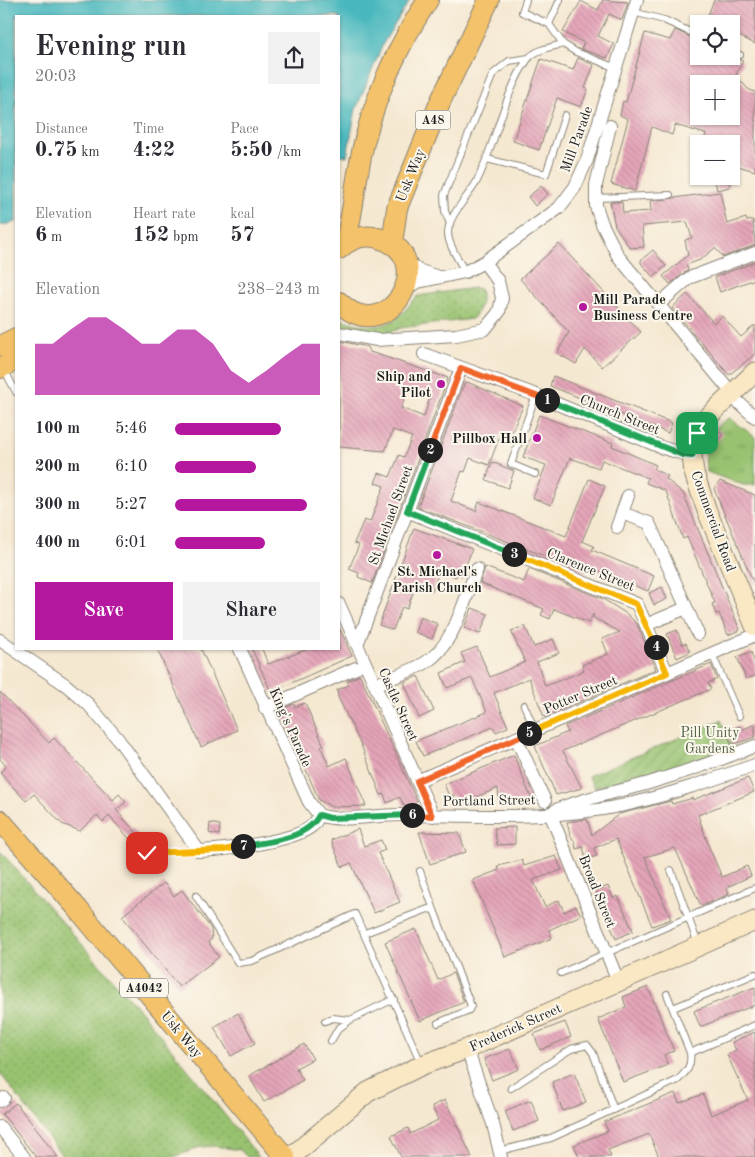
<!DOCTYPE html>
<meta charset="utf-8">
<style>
body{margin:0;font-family:"Old Standard TT",serif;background:#f2f2f3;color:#2b2b33;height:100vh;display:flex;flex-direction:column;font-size:19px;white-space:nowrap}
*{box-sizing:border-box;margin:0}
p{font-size:16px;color:#7c7c81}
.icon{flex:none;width:28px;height:28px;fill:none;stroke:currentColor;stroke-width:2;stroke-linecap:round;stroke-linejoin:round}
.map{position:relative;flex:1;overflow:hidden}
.details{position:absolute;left:15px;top:15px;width:325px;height:635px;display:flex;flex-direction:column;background:#fff;border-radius:0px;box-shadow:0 1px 4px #0004}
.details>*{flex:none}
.controls{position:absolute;left:690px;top:15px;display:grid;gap:10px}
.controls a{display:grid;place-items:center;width:50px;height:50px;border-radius:0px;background:#fff;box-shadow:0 1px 4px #0004;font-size:25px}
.pin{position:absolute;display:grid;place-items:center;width:42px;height:42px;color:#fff;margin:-21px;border-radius:10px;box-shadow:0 2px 8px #0006}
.km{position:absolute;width:25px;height:25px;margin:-12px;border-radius:50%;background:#222;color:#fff;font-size:14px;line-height:25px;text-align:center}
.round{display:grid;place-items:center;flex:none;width:52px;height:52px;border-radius:0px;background:#f2f2f3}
.head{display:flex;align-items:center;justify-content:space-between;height:85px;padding:0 20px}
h1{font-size:28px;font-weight:700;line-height:38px}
.stats{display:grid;grid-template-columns:repeat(3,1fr);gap:8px;height:85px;padding:5px 20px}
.stats div{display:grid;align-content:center}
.stats b{font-size:21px;font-weight:700}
.stats small{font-size:14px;font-weight:400}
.stats p{font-size:14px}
.chart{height:140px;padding:10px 20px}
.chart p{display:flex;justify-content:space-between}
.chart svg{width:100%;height:90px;margin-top:5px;fill:#b5179e;opacity:.7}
.primary-button{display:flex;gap:10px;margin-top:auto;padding:10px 20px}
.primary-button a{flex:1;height:58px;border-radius:0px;background:#b5179e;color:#fff;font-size:20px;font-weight:700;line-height:58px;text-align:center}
.primary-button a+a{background:#f2f2f3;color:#2b2b33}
ul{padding:0 20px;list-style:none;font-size:16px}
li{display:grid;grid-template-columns:80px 60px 1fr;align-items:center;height:38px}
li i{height:12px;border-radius:6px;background:#b5179e}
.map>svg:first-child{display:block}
.grass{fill:url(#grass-dots);stroke:#5a6f46}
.park{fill:url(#park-tufts);stroke:#5a6f46}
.garden{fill:url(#garden-furrows);stroke:#5a6f46}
.water{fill:#49b8be;stroke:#326a6d}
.building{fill:url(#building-back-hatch);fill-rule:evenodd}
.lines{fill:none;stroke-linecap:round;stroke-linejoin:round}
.lane-casing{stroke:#888276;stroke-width:8}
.street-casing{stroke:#888276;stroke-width:14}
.secondary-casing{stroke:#888276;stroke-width:21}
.primary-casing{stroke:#888276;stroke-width:22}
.lane{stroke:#fff;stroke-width:6}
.street{stroke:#fff;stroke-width:12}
.secondary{stroke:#fae7c3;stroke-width:19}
.primary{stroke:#f3c26a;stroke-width:20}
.split-1-casing{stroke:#fff;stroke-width:10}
.split-2-casing{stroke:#fff;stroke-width:10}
.split-3-casing{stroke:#fff;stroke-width:10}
.split-4-casing{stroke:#fff;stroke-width:10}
.split-5-casing{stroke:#fff;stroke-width:10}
.split-6-casing{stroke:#fff;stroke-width:10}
.split-7-casing{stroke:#fff;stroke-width:10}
.split-8-casing{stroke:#fff;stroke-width:10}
.split-1{stroke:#22a559;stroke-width:6}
.split-2{stroke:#f0652b;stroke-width:6}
.split-3{stroke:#22a559;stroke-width:6}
.split-4{stroke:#f5b400;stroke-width:6}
.split-5{stroke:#f5b400;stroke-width:6}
.split-6{stroke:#f0652b;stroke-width:6}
.split-7{stroke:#22a559;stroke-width:6}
.split-8{stroke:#f5b400;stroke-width:6}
.poi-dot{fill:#b5179e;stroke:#fbf7ec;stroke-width:2}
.labels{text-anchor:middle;stroke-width:4;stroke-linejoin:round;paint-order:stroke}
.shield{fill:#fbf7ec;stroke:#5f5e5a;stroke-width:1}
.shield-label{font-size:12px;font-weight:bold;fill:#1c1c1c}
.street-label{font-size:14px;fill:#1c1c1c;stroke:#fbf7ec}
.poi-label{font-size:14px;font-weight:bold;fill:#1c1c1c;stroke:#fbf7ec;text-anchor:end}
.park-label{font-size:14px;fill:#4e5e3d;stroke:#fbf7ec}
</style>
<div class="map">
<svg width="755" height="1157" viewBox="0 0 755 1157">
<defs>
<pattern id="grass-dots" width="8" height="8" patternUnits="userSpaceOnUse" patternTransform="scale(1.25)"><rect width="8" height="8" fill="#98c26f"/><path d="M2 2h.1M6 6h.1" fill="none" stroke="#82a660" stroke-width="1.8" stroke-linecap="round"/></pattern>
<pattern id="park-tufts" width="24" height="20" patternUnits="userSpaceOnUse" patternTransform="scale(1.25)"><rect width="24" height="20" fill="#98c26f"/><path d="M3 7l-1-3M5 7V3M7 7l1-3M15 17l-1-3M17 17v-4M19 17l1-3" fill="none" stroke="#82a660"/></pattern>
<pattern id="garden-furrows" width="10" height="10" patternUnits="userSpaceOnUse" patternTransform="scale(1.25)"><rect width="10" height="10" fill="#98c26f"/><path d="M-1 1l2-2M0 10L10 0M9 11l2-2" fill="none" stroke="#82a660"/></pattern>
<pattern id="building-back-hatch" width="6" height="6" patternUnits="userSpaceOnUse" patternTransform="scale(1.25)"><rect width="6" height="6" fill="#e4a4b8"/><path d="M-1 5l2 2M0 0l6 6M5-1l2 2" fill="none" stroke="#c38d9e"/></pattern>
</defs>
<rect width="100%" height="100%" fill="#fbf7ec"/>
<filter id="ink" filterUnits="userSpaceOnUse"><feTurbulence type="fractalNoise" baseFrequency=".02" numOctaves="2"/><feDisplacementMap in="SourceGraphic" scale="10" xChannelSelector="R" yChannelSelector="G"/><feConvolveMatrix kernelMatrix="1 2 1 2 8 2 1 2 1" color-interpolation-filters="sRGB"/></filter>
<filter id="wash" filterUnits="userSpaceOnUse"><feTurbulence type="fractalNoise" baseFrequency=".0096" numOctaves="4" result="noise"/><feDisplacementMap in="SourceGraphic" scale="20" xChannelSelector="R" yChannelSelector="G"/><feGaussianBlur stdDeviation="1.12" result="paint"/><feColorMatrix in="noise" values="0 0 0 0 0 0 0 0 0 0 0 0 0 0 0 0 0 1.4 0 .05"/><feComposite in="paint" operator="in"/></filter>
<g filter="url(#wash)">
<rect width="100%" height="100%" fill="#f5e8d1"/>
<path class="grass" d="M474 288 480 289C483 302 480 309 472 319L401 328C379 338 361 333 339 328V319C380 331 390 330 417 296Z
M0 851 143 1014 259 1157H247L240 1150 215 1146 200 1147 174 1157H63L0 1073Z"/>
<path class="park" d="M730 418 755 437V485H743L707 472C702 451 708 427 730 418Z"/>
<path class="garden" d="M721 720 732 747C687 764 642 778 594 787L588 776Z"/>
<path class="water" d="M0 0H410L384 42 356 109 347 156 339 155V16H16V222L0 226Z"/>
<g id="blocks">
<path class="building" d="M603 0 628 2 622 20 609 14 598 36 614 44 607 58 581 49 584 43 563 32 581 1 598 10Z
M714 0H755V44L731 32V24H714L706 20Z
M675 30 699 41V56H730L743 61 736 75 748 89 755 92V171L731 164 734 154 731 153V144H703L706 134 675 125 672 135 652 127 635 191 611 184 628 119 620 115 623 101 626 102 645 33 670 40ZM699 84H731V116H699Z
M578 58 594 65 585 88 588 89 581 107 557 98 539 150 513 141 541 59 573 70Z
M714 176H728L730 187 717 190Z
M541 186 548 194 535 206 528 197Z
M720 192 727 224 746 218 747 221 753 220 755 245 723 257 715 248 700 260 686 265 688 270 670 284 663 276 688 255 685 240 692 238 687 222 642 226 644 247 630 248 615 226 610 202H622L623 213 636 212 651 211 650 201Z
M559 244 641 332 602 367 585 349 576 364 557 353 569 332 520 279Z
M653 250 666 266 653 277 641 263V260Z
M755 262V279L720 292 715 277Z
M687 294 714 323 722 316 741 337 755 325V354L729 375 672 308Z
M339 341 368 347 370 352 448 378 372 583 358 577 359 573 349 569 359 545 354 543 364 520 370 522 384 486 375 483 379 473 390 477 399 455 404 457 412 437 393 430 385 451 339 447ZM408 389 430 397 424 417 401 408Z
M553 376 672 423 668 433 550 386Z
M467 382 523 406 510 436 501 433 489 465 470 458 465 472 462 471 451 501 476 511 479 502 566 536 589 479 605 486 582 541 594 546 592 550 654 576 648 591 589 567 586 572 418 507 464 384Z
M539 415 613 443 612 446 656 465 654 469 668 476 666 479 683 493 740 630 728 635 719 613 716 614 712 604 715 603 687 537 683 539 667 494 664 490 646 483 648 478 602 460 599 468 570 458 551 505 533 498 546 465 523 457Z
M716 429 723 434 718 441 711 436Z
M492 462 514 471 508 488 486 480Z
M720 481 755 495V586L714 489Z
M414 528 472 549 462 576 457 574 456 577 439 571 432 591 416 585 407 609 402 607 393 630 379 625Z
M485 567 524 582 529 569 603 599 627 614 637 624 656 669 544 717 529 678 494 693 508 727 496 732 493 727 423 756 416 741 487 712 472 678 447 688 441 673 465 662 461 653 477 647 490 677 525 662 511 631 525 626 534 647 553 639 559 653 537 662 545 686 576 674 584 670 582 665 608 654 602 639 620 632 594 618 593 614 589 623 554 609 550 619 541 615 544 609 480 583Z
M662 587 667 599 654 605 649 593Z
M472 608 488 614 480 634 464 628Z
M420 617 438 624 432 639 415 632Z
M339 627 352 656 271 692 252 649H262L268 664 308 649H339Z
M677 630 682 644 686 643 690 652 677 658 667 634Z
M157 649H201L237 730 201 747Z
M751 652 755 663V676L746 679 737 657Z
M711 664 717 679 708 683 711 689 563 751 582 788 556 795 535 746 568 732 565 726Z
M360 675 417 801 414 805 404 806 400 797 387 803 384 794 381 795 361 745 338 697 337 690 349 685 347 681Z
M418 676 434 711 419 718 404 682Z
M0 692 49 743 54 738 113 800 119 794 126 802 116 810 142 839 135 845 109 816 103 822 97 815 80 831 62 824 34 794 26 801 0 773 6 766 0 759Z
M305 703 324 746 321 747 329 766 346 758 366 806 332 807 319 800 280 710 294 704 295 707Z
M755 724V737L732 745 726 731 740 726 741 730Z
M514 755 532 800 499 804 498 788 457 805 453 795 449 796 444 784Z
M748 778 754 792 698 815 709 847 722 877 747 866 751 876 727 887 729 894 701 906 675 848 645 857 671 919 652 926 616 839 594 848 597 856 586 859 583 847 576 849 575 842 570 835 567 822 587 819 592 835 619 814 671 801 672 804 693 798V800Z
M210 823 220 825 219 835 209 833Z
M515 827V844L497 845 494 828Z
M358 829 364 846 381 840 385 850 378 853 400 902 374 913 351 863 342 867 331 840Z
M419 832 459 833 466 852 430 864Z
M556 856 562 870 533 880 545 907 559 900 564 912 576 906 581 915 549 930 552 938 505 957 473 880 499 870 498 866 522 860 524 866Z
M164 883 174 896 182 890 204 919 211 929 212 939 208 942 219 957 179 987 122 916Z
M608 886 613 898 618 896 633 931 616 939 596 891Z
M416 929 438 980 453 973 464 1002 420 1021 385 942Z
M648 987 674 1051 664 1055 668 1065 623 1082 598 1019 626 1007 623 997Z
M755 987V1005L700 1027 694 1011Z
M238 1013 255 1043 231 1056 214 1027Z
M565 1022 571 1037 540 1050 534 1034Z
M755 1032V1157H659L649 1134 608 1150 611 1157H579L574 1145 608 1131 604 1122 675 1093 679 1103 703 1094 711 1115 748 1100 727 1055 736 1050 732 1042Z
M304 1044 313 1059 296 1068 303 1080 264 1102 249 1076Z
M510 1049 519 1069 492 1080 484 1059Z
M574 1073 586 1102 563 1111 552 1082Z
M445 1100 472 1157H401L391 1136 408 1128 410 1134 438 1120 432 1106Z
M531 1100 539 1121 513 1131 505 1111Z
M16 1103 58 1157H36L2 1114Z"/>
</g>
</g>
<g filter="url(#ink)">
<use href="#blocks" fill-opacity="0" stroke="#888276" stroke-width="1"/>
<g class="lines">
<g class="lane-casing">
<path id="lane" d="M526 0 522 12 549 24 563 44 576 52 616 68
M633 12 664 20 699 36
M549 24 560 0
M731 51 740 55
M487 159 546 174 565 115
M596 198 670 195
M450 224 445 211 444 195 493 74 509 61 529 58
M465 272C460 261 448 246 448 233 448 216 467 198 476 183 495 146 505 90 528 59 536 49 552 47 563 44
M4 369 16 392
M535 474 511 464 536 395
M712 654 739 716
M524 705 535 730
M147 853 198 851
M671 870 698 944
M420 871 434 910
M196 896 238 963 252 961 355 914 421 1063
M365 933 428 909 434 910 471 1006 469 1010 438 1023
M561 973 755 888
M673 1008 755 974
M325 1021 333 1018 350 1020 394 999
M331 1041 338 1029 350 1020
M690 1053 755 1025
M511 1088 571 1049 587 1045 593 1053 614 1110
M500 1151 551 1138 678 1080C687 1071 692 1066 690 1053L667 994"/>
</g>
<g class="street-casing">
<path id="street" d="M610 126 596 185V206L602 224 618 256 732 393
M405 260 418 270 438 277
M406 288 418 282 465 272 484 262 559 208 575 187 587 160 637 0
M659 304 689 278 755 253
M339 333 377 340 456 335 485 329 499 312 502 298 498 281 484 262
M424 354 536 395 663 448 692 456
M730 395 755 417
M407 511 637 604 667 673
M622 513 649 523 698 634
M617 527 628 496
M339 604 433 816
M646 625 686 608
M0 640 66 685 88 704 118 739 199 851C223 850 298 841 313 825 316 823 317 818 319 815 343 823 372 815 398 815 473 815 550 821 625 805 669 795 712 780 755 765
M357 645 461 368
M240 649 309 802 319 815
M375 685C391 678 409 672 425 663 455 645 464 599 477 569
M265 708 356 668
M516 738 545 801
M417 781 755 635
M556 810C586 797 618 792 649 783 685 772 720 760 755 746
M550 813 618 981
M467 1049 493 1124 501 1157
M0 1101 4 1098
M0 1127 24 1157"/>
</g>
<g class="secondary-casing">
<path id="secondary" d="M755 372 708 417 697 433 692 456 694 473 707 511 755 626
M291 1157 368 1092 422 1065 467 1049 755 921"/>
</g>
<g class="primary-casing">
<path id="primary" d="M345 244C354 209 356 173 365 139 378 89 400 42 428 0
M392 244 397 208 441 100 489 0
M339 302C388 352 443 255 378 238 364 234 350 239 339 249
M0 346 16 338
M0 368 16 360
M0 820 78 909 285 1157"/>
</g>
<use href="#lane" class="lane"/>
<use href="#street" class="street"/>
<use href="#secondary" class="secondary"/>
<use href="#primary" class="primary"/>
</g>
</g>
<g class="lines" filter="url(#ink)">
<g class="split-1-casing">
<path id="split-1" d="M547 400 683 455 692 456 697 433"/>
</g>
<g class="split-2-casing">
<path id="split-2" d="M430 450 461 368 547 400"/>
</g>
<g class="split-3-casing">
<path id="split-3" d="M430 450 407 511 514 554"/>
</g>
<g class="split-4-casing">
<path id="split-4" d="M514 554 636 604 656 647"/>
</g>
<g class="split-5-casing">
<path id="split-5" d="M529 733 667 673 656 647"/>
</g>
<g class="split-6-casing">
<path id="split-6" d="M412 815 432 816 417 781 529 733"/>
</g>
<g class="split-7-casing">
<path id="split-7" d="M243 846C268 842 307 839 319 815L330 818 412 815"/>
</g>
<g class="split-8-casing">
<path id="split-8" d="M147 853 224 850 243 846"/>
</g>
<use href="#split-1" class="split-1"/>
<use href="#split-2" class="split-2"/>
<use href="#split-3" class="split-3"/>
<use href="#split-4" class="split-4"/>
<use href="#split-5" class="split-5"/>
<use href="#split-6" class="split-6"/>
<use href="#split-7" class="split-7"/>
<use href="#split-8" class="split-8"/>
</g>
<g class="poi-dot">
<circle cx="583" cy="307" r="5"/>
<circle cx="441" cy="384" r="5"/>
<circle cx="537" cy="438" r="5"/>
<circle cx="437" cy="555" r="5"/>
</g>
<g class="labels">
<g class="shield">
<rect x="415.5" y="110.5" width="35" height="19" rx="4"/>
<rect x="120" y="978.5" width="48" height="19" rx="4"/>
</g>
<g class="shield-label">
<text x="433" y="124">A48</text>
<text x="144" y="992">A4042</text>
</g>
<g class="street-label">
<text transform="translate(576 139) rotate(-70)" y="5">Mill Parade</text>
<text transform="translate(410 175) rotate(-68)" y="5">Usk Way</text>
<text transform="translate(620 414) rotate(22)" y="5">Church Street</text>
<text transform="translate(390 515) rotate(-70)" y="5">St Michael Street</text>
<text transform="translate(714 521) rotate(70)" y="5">Commercial Road</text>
<text transform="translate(591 569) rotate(22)" y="5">Clarence Street</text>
<text transform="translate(580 694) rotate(-23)" y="5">Potter Street</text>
<text transform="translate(399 704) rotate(66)" y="5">Castle Street</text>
<text transform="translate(291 727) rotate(66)" y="5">King's Parade</text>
<text transform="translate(489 800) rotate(-1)" y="5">Portland Street</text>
<text transform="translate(598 891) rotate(68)" y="5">Broad Street</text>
<text transform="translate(515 1027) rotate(-24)" y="5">Frederick Street</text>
<text transform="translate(182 1034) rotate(50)" y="5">Usk Way</text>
</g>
<g class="poi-label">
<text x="593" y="304" text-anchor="start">Mill Parade<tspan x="593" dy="16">Business Centre</tspan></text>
<text x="431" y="381">Ship and<tspan x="431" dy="16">Pilot</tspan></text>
<text x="527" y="443">Pillbox Hall</text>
<text x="437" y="576" text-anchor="middle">St. Michael's<tspan x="437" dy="16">Parish Church</tspan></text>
</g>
<g class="park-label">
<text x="710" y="737">Pill Unity<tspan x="710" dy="16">Gardens</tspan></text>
</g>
</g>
</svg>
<div class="controls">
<a><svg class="icon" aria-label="locate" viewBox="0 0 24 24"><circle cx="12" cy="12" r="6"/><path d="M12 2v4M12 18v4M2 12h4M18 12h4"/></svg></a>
<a>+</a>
<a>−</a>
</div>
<div class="pin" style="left:697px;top:433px;background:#1e9e55"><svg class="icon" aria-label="arrive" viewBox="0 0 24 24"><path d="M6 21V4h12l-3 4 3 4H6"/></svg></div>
<div class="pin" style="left:147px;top:853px;background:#d93025"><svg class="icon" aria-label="check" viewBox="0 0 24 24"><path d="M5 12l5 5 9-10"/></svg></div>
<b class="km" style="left:547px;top:400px">1</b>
<b class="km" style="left:430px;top:450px">2</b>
<b class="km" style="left:514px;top:554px">3</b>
<b class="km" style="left:656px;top:647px">4</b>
<b class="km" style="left:529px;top:733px">5</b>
<b class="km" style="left:412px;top:815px">6</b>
<b class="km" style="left:243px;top:846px">7</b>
<section class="details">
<div class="head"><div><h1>Evening run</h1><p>20:03</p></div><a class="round"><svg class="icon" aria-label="share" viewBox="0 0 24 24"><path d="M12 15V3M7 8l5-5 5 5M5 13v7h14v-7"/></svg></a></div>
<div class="stats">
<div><p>Distance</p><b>0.75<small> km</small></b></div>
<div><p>Time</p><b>4:22</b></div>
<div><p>Pace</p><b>5:50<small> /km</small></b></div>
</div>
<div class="stats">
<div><p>Elevation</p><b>6<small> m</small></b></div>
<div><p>Heart rate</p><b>152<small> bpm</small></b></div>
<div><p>kcal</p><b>57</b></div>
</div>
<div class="chart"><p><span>Elevation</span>238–243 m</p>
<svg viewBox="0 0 160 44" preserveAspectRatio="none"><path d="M0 44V19L10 19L20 12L30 6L40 6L50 12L60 19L70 19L80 12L90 12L100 19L110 32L120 38L130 32L140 25L150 19L160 19V44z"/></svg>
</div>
<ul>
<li><b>100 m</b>5:46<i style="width:73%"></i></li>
<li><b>200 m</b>6:10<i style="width:56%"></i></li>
<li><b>300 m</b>5:27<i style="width:91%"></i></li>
<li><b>400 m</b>6:01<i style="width:62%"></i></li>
</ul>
<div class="primary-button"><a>Save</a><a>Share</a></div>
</section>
</div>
